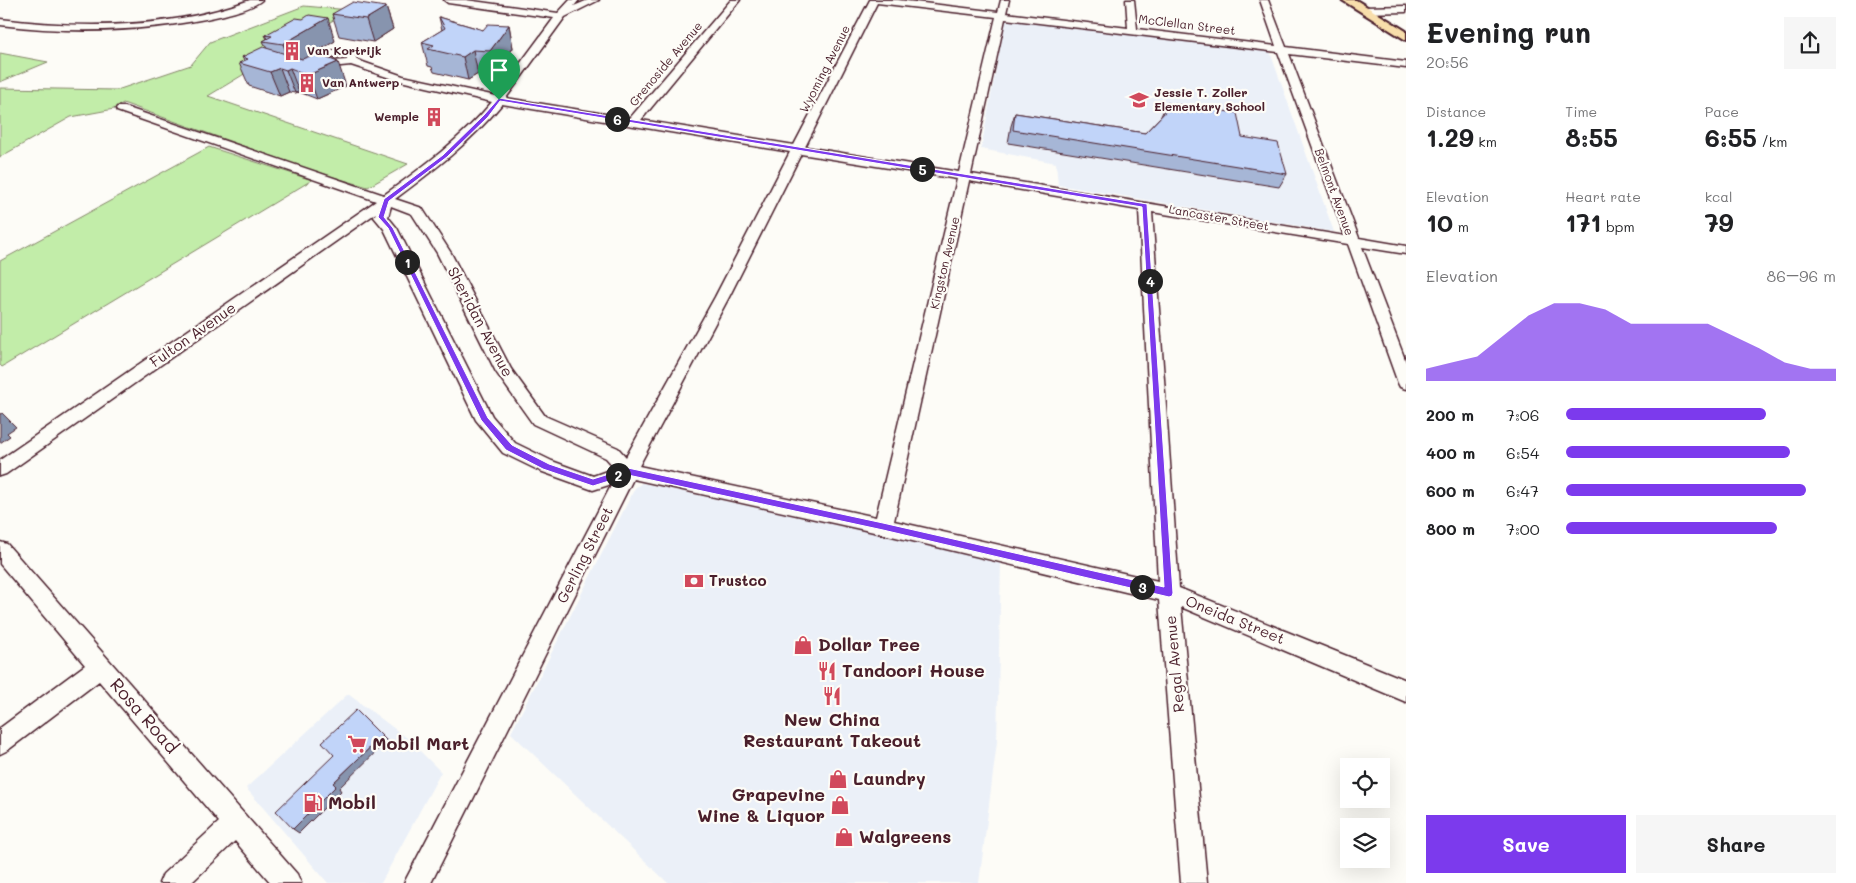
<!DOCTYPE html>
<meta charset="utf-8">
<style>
body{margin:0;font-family:Mali,sans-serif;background:#f6f6f6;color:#202124;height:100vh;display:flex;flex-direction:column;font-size:19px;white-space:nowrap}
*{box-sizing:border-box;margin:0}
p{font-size:16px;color:#757577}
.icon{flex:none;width:28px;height:28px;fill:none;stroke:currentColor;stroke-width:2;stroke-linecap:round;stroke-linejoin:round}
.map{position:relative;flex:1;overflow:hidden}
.panel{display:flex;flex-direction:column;background:#fff;width:450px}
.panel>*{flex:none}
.buttons{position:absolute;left:1340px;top:758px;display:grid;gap:10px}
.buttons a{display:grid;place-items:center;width:50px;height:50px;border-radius:0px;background:#fff;box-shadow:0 5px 20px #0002;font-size:25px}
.pin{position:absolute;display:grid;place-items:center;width:42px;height:42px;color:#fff;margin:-51px -21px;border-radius:50% 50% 50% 0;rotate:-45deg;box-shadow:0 0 5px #0007}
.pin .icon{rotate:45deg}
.km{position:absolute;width:25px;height:25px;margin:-12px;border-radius:50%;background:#222;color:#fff;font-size:14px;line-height:25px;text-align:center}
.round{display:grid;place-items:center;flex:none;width:52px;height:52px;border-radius:0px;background:#f6f6f6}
.headline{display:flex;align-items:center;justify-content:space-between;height:85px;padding:0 20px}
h1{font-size:28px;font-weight:800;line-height:38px}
.stats{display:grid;grid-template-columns:repeat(3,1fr);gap:8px;height:85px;padding:5px 20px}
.stats div{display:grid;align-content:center}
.stats b{font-size:25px;font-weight:800}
.stats small{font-size:14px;font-weight:400}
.stats p{font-size:14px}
.chart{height:140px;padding:10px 20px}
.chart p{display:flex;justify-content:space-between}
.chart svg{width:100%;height:90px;margin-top:5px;fill:#7c3aed;opacity:.7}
.primary-button{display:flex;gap:10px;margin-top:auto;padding:10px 20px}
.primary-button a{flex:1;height:58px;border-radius:0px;background:#7c3aed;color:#fff;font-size:20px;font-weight:800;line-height:58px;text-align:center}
.primary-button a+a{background:#f6f6f6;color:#202124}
ul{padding:0 20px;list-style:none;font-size:16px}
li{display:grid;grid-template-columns:80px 60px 1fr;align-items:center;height:38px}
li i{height:12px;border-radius:6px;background:#7c3aed}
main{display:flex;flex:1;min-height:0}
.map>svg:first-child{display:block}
.built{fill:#ebf0f8}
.green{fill:#c2eda9;stroke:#86866a}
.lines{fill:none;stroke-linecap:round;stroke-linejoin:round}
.minor-casing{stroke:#4a1f2b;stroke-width:3}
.major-casing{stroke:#4a1f2b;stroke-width:4}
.minor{fill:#fdfcf7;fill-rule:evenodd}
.major{fill:#f8deab;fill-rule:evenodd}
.wall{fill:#a6b6d6;stroke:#4a1f2b}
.shaded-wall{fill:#8794ae;stroke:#4a1f2b}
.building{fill:#c1d4f9;stroke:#4a1f2b}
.route{fill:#7c3aed;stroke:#fff;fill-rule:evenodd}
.labels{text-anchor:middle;stroke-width:4.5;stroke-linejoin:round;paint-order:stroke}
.far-street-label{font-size:12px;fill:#4a1f2b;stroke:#fdfcf7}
.far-poi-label{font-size:12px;font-weight:bold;fill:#4a1f2b;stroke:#fdfcf7;text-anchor:start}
.street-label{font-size:15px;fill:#4a1f2b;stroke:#fdfcf7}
.poi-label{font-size:15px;font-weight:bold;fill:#4a1f2b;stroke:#fdfcf7;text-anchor:start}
.near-poi-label{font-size:18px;font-weight:bold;fill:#4a1f2b;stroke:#fdfcf7;text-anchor:start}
.near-street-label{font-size:18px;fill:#4a1f2b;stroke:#fdfcf7}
</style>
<main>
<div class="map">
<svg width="1406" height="883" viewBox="0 0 1406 883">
<rect width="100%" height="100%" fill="#fdfcf7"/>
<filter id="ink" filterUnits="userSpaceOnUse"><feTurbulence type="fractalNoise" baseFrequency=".02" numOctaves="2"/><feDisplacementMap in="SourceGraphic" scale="10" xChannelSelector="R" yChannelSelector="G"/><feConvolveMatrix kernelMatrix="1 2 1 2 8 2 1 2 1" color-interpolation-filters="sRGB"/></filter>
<g filter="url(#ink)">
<path class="built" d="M1013 20 1270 52 1334 232 1058 185 1056 163 981 149 1005 21Z
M642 483 1001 561 997 742 979 883H668L511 733 635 488Z
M348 694 407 738 441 772 381 883H328L246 788Z"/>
<path class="green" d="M304 6 350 10 208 96 408 164 368 187 319 173 123 103 114 109 71 117 0 157V88L117 90 191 65 210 42Z
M0 53 48 62 0 82Z
M209 147 312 180 2 367 0 365V261Z"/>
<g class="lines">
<g class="minor-casing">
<path id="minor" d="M250 0H262C253 8 235 12 224 15 151 32 74 34 0 25V19C82 29 172 29 250 0Z
M444 0H466L558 13 570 0H579L574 6 588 0H599L565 17 506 98 630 118 731 0H740L641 120 794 145 870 0H898L998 12 1001 0H1009L1006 13 1128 28 1126 0H1134L1137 29 1276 46 1260 0H1268L1286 47 1406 62V68L1289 54 1359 238 1406 246V254L1362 247 1406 362V389L1400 387 1398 383 1348 244 1152 212 1179 588 1406 680V702L1181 607 1207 883H1181L1159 600 883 534 633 479 431 883H404L612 484 593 490 540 471 503 453 476 420 384 229 374 217 376 213 6 474 0 476V460L376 201 117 111 116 109 117 107H125L384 195C423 167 461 139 492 102L396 80 351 65 331 67 318 62V58C329 48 341 49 354 52L357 60 403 76 496 96 554 18 448 3ZM877 3 996 17 959 172 805 147ZM1005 19 1278 52 1345 236 971 174ZM342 55 346 56 347 60 332 61 328 59 331 57ZM502 104 790 152 715 297 626 457 618 448 545 416 511 369 451 253 422 208 395 199C434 170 471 142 502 104ZM801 154 957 179 876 517 639 466 729 297ZM969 181 1139 210 1158 581 894 521ZM391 206 412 214 437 253 496 372 533 424 606 458 615 468 593 476 552 461 515 443 492 416 397 228 388 217Z
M1406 6V12L1364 13 1360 10 1364 7Z
M0 542 7 544 297 874 301 883H271L235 841 191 883H159L163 874 219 822 99 681 8 750 0 754V728L85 665 0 564Z"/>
</g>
<g class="major-casing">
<path id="major" d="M1342 0H1356L1406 31V40Z"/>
</g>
<use href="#minor" class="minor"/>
<use href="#major" class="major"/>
</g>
<path class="wall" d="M386 7 393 29 373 42 339 36 332 14Z
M439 17 483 30 509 25 513 48 495 75 478 74 468 80 434 72 432 67 428 66 422 42 442 30Z
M265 35 335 41 311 55 346 86 317 99 299 92 295 93 289 92 280 96 249 86 239 63 244 61 242 57 267 49 263 41 267 39Z
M1167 103 1242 137 1287 174 1279 187 1008 143 1011 126 1015 113 1145 133 1161 116Z"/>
<path class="shaded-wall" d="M386 7 393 29 373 42 366 19Z
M328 18 335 41 292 67 283 44Z
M509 25 513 48 495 75 490 51Z
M473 50 478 74 468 80 463 57Z
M338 62 346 86 317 99 308 75Z
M280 68 289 92 280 96 270 72Z
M290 68 299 92 295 93 286 70Z
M2 413 16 427 7 433 10 436 0 443V414Z
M382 736 387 741 339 788 341 791 299 833 293 829 333 783Z"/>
<path class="building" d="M353 2 386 7 366 19 332 14Z
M309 15 328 18 283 44 263 41 272 36 265 35 296 18 303 19Z
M439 17 483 30 488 24 509 25 490 51 473 50 463 57 428 49 434 45 422 42 445 28Z
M263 47 302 59 316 54 338 62 308 75 290 68 286 70 280 68 270 72 239 63 248 59 242 57Z
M1167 103 1237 113 1242 137 1278 143 1287 174 1013 130 1015 113 1145 133 1168 109Z
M356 710 382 736 333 783 336 786 293 829 276 811 334 755 322 742Z"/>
</g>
<path class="route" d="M499 98 1147 204 1173 593 1172 596 1169 597 883 530 628 475 593 486 543 469 506 450 481 420 388 228 378 217 384 199 443 155 484 115ZM500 101 1142 207 1164 587 883 523 628 468 593 479 549 464 512 445 488 418 393 228 384 217 389 201 447 157 488 117Z"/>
<defs>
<g id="building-bare" transform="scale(1.5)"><path d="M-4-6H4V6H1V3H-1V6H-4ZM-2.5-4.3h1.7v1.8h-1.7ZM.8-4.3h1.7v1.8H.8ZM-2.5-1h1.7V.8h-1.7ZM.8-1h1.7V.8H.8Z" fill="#d1495b" stroke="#fdfcf7" stroke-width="2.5" paint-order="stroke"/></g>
<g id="school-bare" transform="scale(1.5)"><path d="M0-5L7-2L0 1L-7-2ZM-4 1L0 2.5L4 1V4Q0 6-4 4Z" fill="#d1495b" stroke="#fdfcf7" stroke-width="2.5" paint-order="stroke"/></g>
<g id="bank-bare" transform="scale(1.5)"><path d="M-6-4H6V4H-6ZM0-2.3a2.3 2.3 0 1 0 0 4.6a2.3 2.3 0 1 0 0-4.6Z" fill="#d1495b" stroke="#fdfcf7" stroke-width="2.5" paint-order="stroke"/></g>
<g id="shop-bare" transform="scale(1.5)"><path d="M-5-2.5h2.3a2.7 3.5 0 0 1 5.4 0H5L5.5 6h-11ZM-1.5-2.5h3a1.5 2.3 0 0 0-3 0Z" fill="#d1495b" stroke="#fdfcf7" stroke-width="2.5" paint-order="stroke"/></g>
<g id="restaurant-bare" transform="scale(1.5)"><path d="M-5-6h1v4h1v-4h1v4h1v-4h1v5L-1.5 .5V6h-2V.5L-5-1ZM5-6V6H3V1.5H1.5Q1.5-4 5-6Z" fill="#d1495b" stroke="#fdfcf7" stroke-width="2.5" paint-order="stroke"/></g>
<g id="supermarket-bare" transform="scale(1.5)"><path d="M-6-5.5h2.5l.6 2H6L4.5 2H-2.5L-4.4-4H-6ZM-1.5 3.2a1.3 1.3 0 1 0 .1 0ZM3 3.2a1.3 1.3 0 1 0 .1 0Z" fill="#d1495b" stroke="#fdfcf7" stroke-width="2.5" paint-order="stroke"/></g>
<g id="fuel-bare" transform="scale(1.5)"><path d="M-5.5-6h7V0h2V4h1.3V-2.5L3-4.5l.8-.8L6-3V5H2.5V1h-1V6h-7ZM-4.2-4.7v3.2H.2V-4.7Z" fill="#d1495b" stroke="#fdfcf7" stroke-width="2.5" paint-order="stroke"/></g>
</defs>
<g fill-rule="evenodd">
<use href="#building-bare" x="292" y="51"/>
<use href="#building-bare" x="307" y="83"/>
<use href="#school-bare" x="1139" y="100"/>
<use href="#building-bare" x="434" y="117"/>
<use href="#bank-bare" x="694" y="581"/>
<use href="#shop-bare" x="803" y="645"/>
<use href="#restaurant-bare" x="827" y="671"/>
<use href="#restaurant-bare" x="832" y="696"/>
<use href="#supermarket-bare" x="357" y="744"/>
<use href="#shop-bare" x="838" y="779"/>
<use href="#fuel-bare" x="313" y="803"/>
<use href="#shop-bare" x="840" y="805"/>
<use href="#shop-bare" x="844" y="837"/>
</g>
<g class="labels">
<g class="far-street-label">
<text transform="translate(1187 25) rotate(7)" y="4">McClellan Street</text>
<text transform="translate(666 64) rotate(-50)" y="4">Grenoside Avenue</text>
<text transform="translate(825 69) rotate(-63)" y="4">Wyoming Avenue</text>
<text transform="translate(1334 192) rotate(70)" y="4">Belmont Avenue</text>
<text transform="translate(1219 218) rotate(10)" y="4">Lancaster Street</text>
<text transform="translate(945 263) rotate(-77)" y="4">Kingston Avenue</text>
</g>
<g class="far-poi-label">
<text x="307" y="55">Van Kortrijk</text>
<text x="322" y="87">Van Antwerp</text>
<text x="1154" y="97">Jessie T. Zoller<tspan x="1154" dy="14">Elementary School</tspan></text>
<text x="419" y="121" text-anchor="end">Wemple</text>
</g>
<g class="street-label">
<text transform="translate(480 322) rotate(62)" y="5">Sheridan Avenue</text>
<text transform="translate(193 335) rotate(-35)" y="5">Fulton Avenue</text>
<text transform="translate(585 555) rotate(-63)" y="5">Gerling Street</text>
<text transform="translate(1235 620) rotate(22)" y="5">Oneida Street</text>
<text transform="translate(1175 664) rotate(-95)" y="5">Regal Avenue</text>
</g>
<g class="poi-label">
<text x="709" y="586">Trustco</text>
</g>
<g class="near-poi-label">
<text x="818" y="651">Dollar Tree</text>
<text x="842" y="677">Tandoori House</text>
<text x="832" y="726" text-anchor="middle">New China<tspan x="832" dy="21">Restaurant Takeout</tspan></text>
<text x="372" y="750">Mobil Mart</text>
<text x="853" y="785">Laundry</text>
<text x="825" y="801" text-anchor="end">Grapevine<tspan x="825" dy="21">Wine &amp; Liquor</tspan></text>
<text x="328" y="809">Mobil</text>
<text x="859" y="843">Walgreens</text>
</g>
<g class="near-street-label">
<text transform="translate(144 716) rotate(49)" y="6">Rosa Road</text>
</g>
</g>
</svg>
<div class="buttons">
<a><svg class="icon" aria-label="locate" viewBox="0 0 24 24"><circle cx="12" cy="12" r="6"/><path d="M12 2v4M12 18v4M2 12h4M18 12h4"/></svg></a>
<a><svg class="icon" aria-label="layers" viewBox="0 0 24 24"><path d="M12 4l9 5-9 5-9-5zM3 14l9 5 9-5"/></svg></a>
</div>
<div class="pin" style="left:499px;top:100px;background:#1e9e55"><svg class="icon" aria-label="arrive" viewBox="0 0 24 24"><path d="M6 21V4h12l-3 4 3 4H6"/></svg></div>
<b class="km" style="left:407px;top:262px">1</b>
<b class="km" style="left:618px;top:475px">2</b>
<b class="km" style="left:1142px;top:587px">3</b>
<b class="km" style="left:1150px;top:281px">4</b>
<b class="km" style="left:922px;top:169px">5</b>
<b class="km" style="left:617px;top:119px">6</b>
</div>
<section class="panel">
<div class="headline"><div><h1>Evening run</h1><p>20:56</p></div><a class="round"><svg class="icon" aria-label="share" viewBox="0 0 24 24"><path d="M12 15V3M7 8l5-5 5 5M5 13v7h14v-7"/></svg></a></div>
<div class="stats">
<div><p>Distance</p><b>1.29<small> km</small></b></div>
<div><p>Time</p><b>8:55</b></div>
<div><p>Pace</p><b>6:55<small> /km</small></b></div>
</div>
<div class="stats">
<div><p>Elevation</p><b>10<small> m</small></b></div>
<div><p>Heart rate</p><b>171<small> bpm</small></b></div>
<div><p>kcal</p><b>79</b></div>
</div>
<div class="chart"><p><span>Elevation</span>86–96 m</p>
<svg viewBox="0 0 160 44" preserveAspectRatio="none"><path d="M0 44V38L10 35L20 32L30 22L40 12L50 6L60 6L70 9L80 16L90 16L100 16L110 16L120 22L130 28L140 35L150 38L160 38V44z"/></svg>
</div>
<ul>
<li><b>200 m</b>7:06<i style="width:74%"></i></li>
<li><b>400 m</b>6:54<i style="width:83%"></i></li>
<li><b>600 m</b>6:47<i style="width:89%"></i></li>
<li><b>800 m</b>7:00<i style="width:78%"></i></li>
</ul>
<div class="primary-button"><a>Save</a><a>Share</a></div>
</section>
</main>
